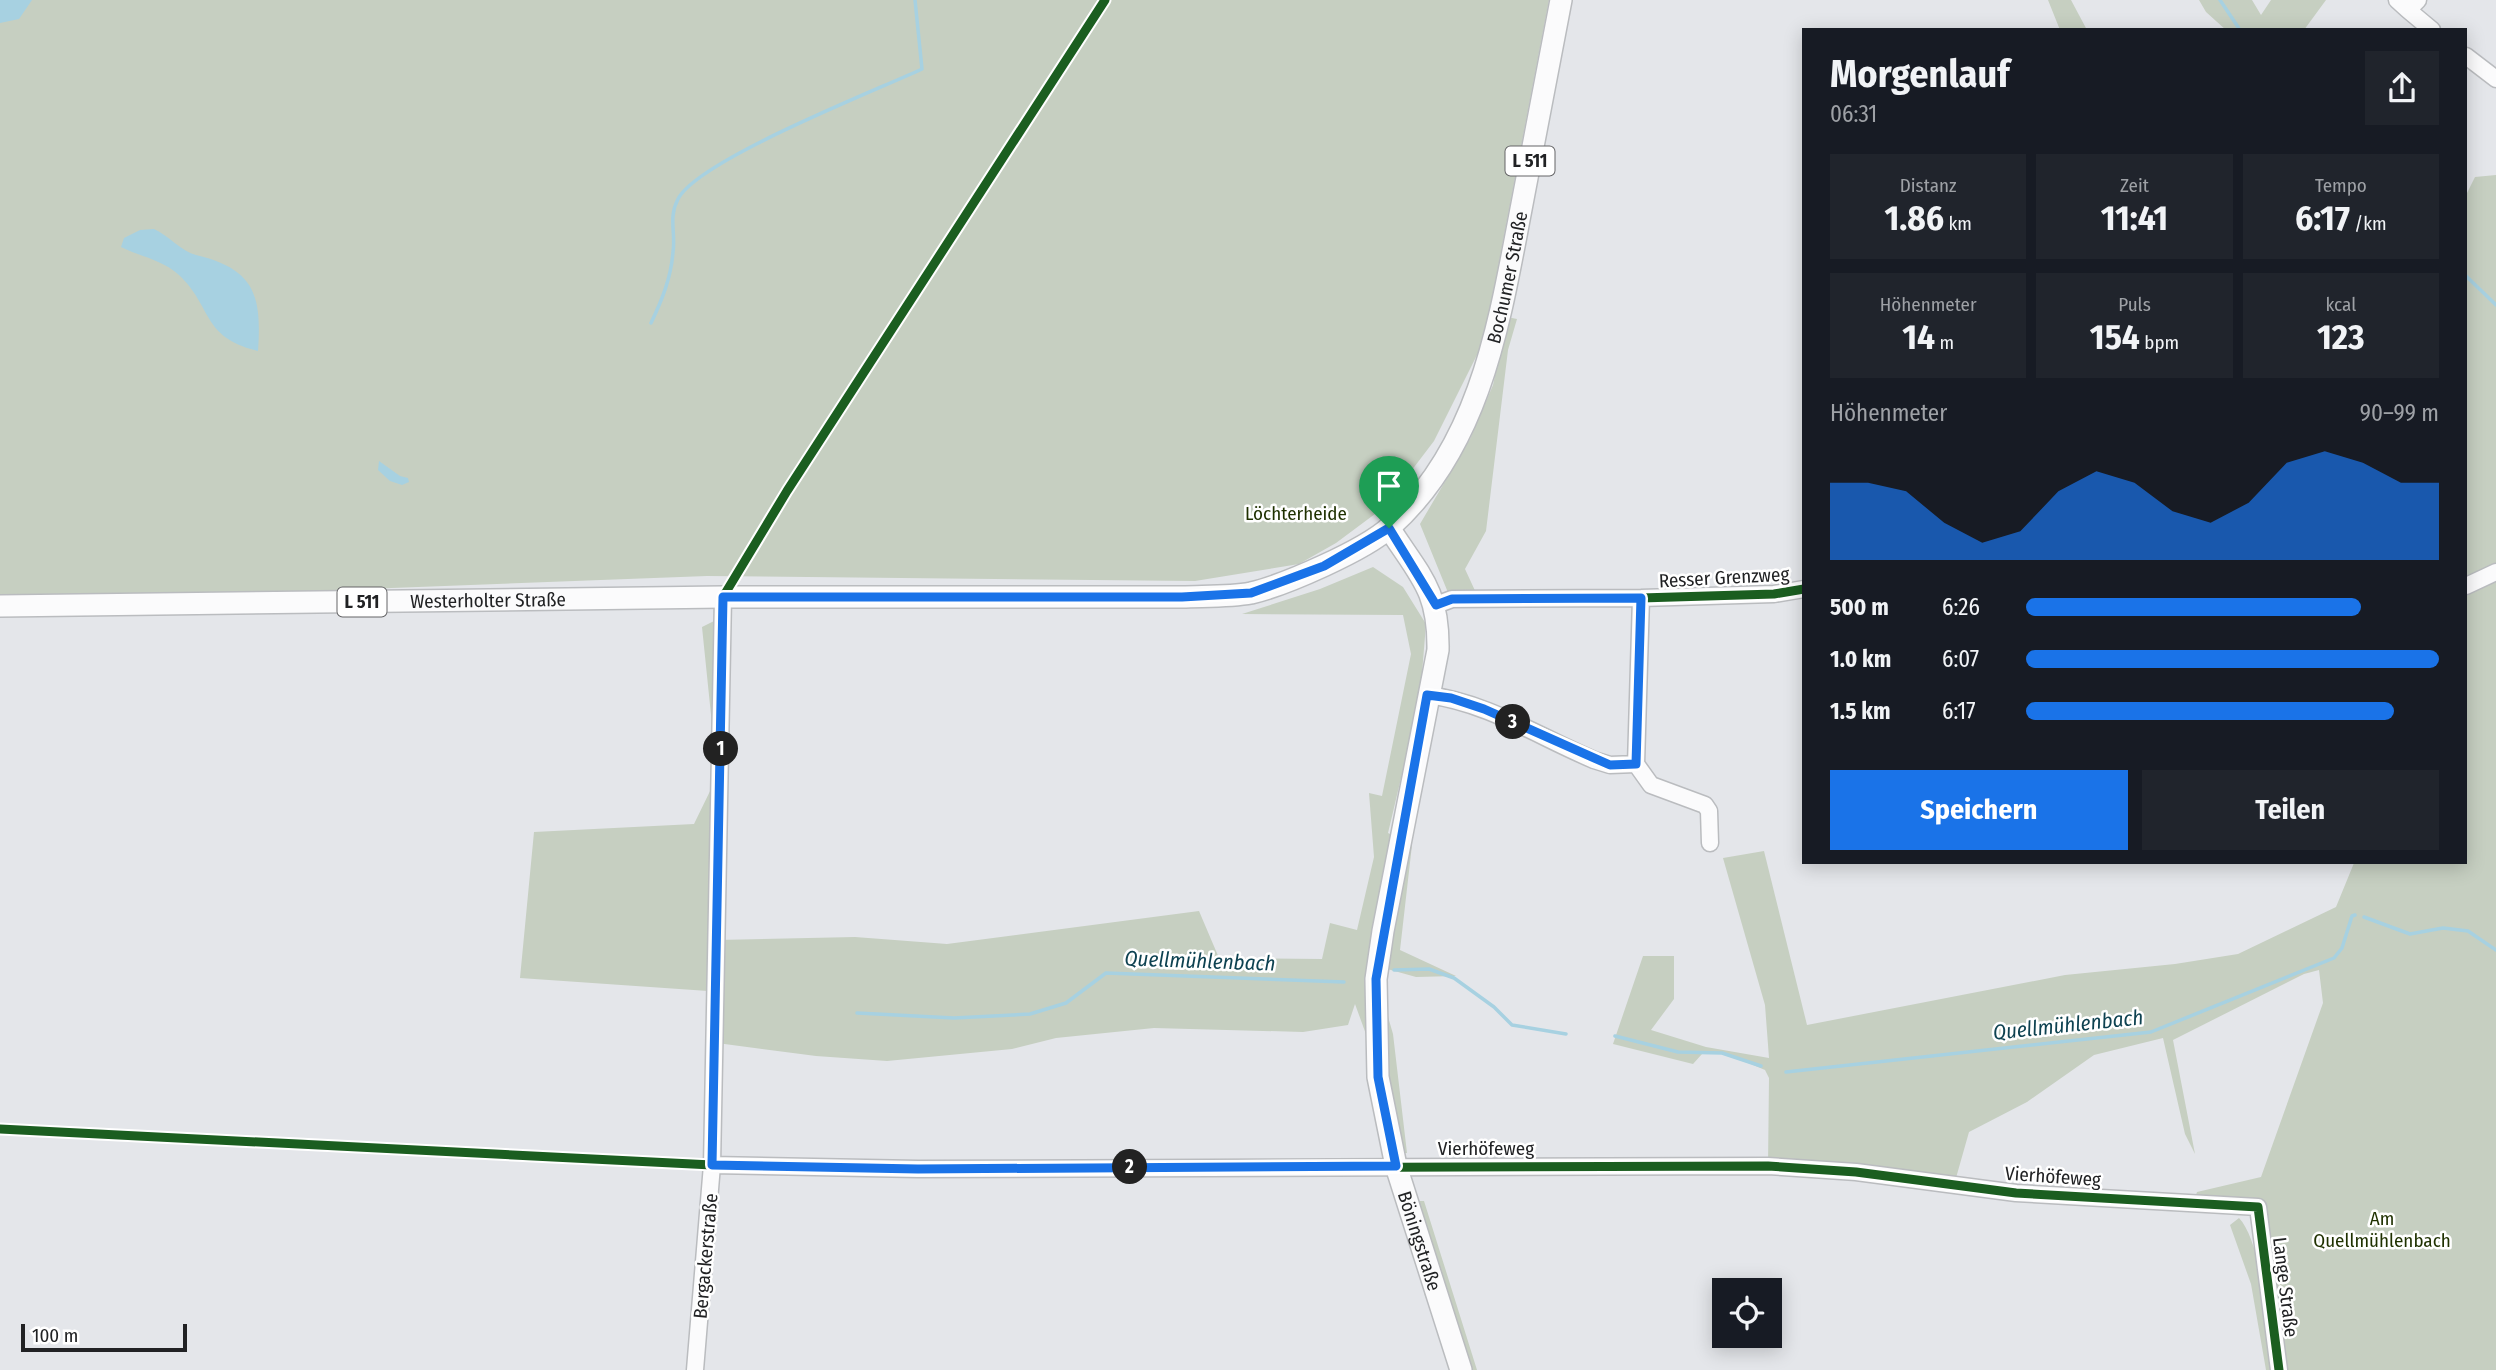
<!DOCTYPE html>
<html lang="de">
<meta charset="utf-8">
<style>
body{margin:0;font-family:"Fira Sans Condensed",sans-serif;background:#20242c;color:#f1f3f6;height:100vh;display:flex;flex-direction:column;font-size:26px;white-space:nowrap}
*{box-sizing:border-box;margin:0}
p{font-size:23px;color:#9ea1a6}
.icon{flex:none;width:38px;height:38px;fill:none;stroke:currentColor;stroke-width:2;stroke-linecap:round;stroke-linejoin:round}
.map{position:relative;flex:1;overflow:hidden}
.details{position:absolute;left:1802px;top:28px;width:665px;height:836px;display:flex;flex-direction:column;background:#171b24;border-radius:0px;box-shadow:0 4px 18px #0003}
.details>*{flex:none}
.controls{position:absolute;left:1712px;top:1278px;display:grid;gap:14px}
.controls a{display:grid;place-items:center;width:70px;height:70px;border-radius:0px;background:#171b24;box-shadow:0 4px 18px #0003;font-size:35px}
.scale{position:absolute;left:21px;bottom:18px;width:166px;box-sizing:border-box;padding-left:7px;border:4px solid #212224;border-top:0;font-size:19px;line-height:24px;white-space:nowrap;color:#212224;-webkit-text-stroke:5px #fff;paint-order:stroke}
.pin{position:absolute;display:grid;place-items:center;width:60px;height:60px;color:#fff;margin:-72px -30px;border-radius:50% 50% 50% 0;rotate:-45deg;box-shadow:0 0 7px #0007}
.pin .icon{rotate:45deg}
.km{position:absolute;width:35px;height:35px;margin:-18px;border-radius:50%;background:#222;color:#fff;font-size:19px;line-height:35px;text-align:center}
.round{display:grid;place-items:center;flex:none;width:74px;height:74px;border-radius:0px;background:#20242c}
.summary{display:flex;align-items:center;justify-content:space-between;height:119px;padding:0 28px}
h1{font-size:38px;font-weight:700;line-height:52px}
.stats{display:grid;grid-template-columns:repeat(3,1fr);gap:10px;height:119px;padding:7px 28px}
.stats div{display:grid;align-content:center;border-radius:0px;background:#20242c;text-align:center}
.stats b{font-size:35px;font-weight:700}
.stats small{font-size:19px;font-weight:400}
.stats p{font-size:19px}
.chart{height:196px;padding:14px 28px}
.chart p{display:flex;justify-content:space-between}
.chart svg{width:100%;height:126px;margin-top:7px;fill:#1a73e8;opacity:.7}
.button{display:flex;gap:14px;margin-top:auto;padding:14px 28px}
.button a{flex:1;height:80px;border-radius:0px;background:#1a73e8;color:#fff;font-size:28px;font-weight:700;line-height:80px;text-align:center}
.button a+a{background:#20242c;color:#f1f3f6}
ul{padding:0 28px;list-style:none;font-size:23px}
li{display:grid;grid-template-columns:112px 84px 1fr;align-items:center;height:52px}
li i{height:18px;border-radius:9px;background:#1a73e8}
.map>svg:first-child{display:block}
.green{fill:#c6cfc1}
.water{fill:#a7d1e1}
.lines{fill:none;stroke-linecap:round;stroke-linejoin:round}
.stream{stroke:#a7d1e1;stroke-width:3.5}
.minor-casing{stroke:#babcbf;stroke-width:19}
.major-casing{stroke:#babcbf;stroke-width:24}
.minor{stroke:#fbfbfc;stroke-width:16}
.major{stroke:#fbfbfc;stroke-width:21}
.cycleway-casing{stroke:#fff;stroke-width:13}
.cycleway{stroke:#1b5e20;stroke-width:9}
.route-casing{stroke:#fff;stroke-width:14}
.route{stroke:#1a73e8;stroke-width:9}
.labels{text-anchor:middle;stroke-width:5;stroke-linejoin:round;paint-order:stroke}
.shield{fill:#fff;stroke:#646466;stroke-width:2}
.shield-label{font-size:18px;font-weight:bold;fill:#212224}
.street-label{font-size:19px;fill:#212224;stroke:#fff}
.park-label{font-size:19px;fill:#1f3100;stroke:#fff}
.water-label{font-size:21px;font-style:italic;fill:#0e4251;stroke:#fff}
</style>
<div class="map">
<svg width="2496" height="1370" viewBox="0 0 2496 1370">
<rect width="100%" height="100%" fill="#e4e6ea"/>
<path class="green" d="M0 0H1549L1484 341 1434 441 1383 508 1336 543 1299 564 1195 581 707 576 0 603Z
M2048 0H2071L2087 30H2060Z
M2199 0H2252L2261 15 2271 0H2326L2304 30H2226L2206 12Z
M2496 175V1370H2285L2264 1210 2267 1203 2258 1207 2193 1203 2197 1192 2261 1177 2323 1003 2319 970 2304 974 2173 1040 2195 1154 2185 1134 2163 1038 2094 1055 2027 1102 1969 1132 1954 1185 1768 1166 1769 1078 1765 1070 1727 1054H1702L1693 1064 1613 1044 1643 956H1674V999L1651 1030 1706 1047 1769 1058 1765 1005 1723 858 1764 851 1807 1025 2065 975 2175 964 2238 954 2336 907 2354 863H2466V195L2475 177Z
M1507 317 1517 319 1508 350 1486 531 1465 569 1477 595H1449L1420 524 1470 439 1493 385Z
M1373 567 1403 587 1426 624 1420 698 1388 833 1412 845 1400 950 1456 976 1416 977 1373 965 1393 1034 1407 1153 1384 1154 1367 1037 1355 1004 1348 1025 1303 1032 1154 1028 1056 1038 1012 1049 887 1061 816 1056 717 1043V940L855 937 947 944 1199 911 1219 958 1322 959 1330 923 1357 930 1374 857 1369 793 1382 796 1411 654 1403 615 1242 614 1320 589Z
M722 617 708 991 520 978 534 832 694 824 713 785 714 744 702 627Z
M1402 1201H1424L1477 1370H1452L1441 1331 1425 1296Z
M2239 1218C2262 1242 2270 1335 2276 1370H2266L2251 1284 2230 1225Z"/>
<path class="water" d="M0 0H32L19 19 0 23Z
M154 229C168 235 182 252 196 255 254 269 262 294 258 351 201 337 213 307 179 275 161 259 141 257 121 247L124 238 140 230Z
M379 461 400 476 408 478 409 482 402 485 390 481 378 470Z"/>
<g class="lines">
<path class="stream" d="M2220 0 2240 30
M2466 276 2496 305
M651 323C662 300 671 278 673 252 676 233 668 218 678 199 698 160 875 91 922 69L915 0
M2364 917 2410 934 2443 928 2468 931 2496 950
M1394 970 1429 969 1454 978 1494 1007 1512 1025 1566 1034
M857 1013 954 1018 1030 1014 1066 1003 1106 973 1344 982
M1615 1036 1678 1052 1722 1053 1761 1066
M1786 1072 2151 1032 2334 958 2342 948 2352 916 2355 915"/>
<g class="minor-casing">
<path id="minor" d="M2397 0 2408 10 2418 0
M2408 10 2432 30
M2466 56 2496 79
M2466 586 2496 572
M1436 605 1452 599 1641 598 1774 594 1804 589
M1427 695C1487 702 1539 737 1594 760L1610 765 1636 764 1651 785 1705 805 1709 811 1710 843
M1636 764 1641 598
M712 1165 918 1169 1768 1166 1856 1172 2016 1193 2258 1207 2279 1370
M695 1370 712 1165 723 597"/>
</g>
<g class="major-casing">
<g id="major">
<path id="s1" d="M1389 528C1420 576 1439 590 1438 650L1383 931 1376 979 1378 1077 1396 1166 1461 1370"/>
<path id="s2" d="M0 606 723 597H1182C1205 596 1230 597 1251 593 1285 585 1365 550 1390 527 1482 445 1500 318 1522 204 1535 136 1548 68 1561 0"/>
</g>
</g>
<use href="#minor" class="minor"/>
<use href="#major" class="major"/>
<g class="cycleway-casing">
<path id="cycleway" d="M1105 0 787 491 723 597H1182L1251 593 1324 566 1389 528 1436 605 1452 599 1641 598 1774 594 1804 589
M0 1129 712 1165 918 1169 1768 1166 1856 1172 2016 1193 2258 1207 2279 1370"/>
</g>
<use href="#cycleway" class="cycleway"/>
</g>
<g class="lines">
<g class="route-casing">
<path id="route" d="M1389 528 1436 605 1452 599 1641 598 1636 764 1610 765 1484 709 1451 698 1427 695 1376 979 1378 1077 1396 1166 918 1169 712 1165 723 597H1182L1251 593 1324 566Z"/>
</g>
<use href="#route" class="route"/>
</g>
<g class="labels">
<g class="shield">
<rect x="1505.5" y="146.5" width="49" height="29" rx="5"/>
<rect x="337.5" y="587.5" width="49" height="29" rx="5"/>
</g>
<g class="shield-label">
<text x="1530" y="167">L 511</text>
<text x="362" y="608">L 511</text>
</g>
<g class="street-label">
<text dy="7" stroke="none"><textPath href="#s2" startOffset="1687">Bochumer Straße</textPath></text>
<text transform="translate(1724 577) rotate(-3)" y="7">Resser Grenzweg</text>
<text dy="7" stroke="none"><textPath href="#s2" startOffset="488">Westerholter Straße</textPath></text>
<text x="1486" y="1155">Vierhöfeweg</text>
<text transform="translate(2053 1176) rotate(4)" y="7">Vierhöfeweg</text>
<text dy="7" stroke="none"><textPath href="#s1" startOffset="737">Böningstraße</textPath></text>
<text transform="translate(705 1256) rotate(-85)" y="7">Bergackerstraße</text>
<text transform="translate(2286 1287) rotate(83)" y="7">Lange Straße</text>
</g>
<g class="park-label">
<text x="1296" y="520">Löchterheide</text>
<text x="2382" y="1225">Am<tspan x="2382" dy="22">Quellmühlenbach</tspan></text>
</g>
<g class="water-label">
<text transform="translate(1200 961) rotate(2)" y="7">Quellmühlenbach</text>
<text transform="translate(2068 1025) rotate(-6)" y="7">Quellmühlenbach</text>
</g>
</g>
</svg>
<div class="controls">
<a><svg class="icon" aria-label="locate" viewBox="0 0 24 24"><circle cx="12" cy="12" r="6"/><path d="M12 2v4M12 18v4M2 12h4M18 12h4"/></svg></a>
</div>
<div class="scale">100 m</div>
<div class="pin" style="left:1389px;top:528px;background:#1e9e55"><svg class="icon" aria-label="arrive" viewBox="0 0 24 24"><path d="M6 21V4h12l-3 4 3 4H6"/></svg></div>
<b class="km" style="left:721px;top:749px">1</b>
<b class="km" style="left:1130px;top:1167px">2</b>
<b class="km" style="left:1513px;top:722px">3</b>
<section class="details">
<div class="summary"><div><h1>Morgenlauf</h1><p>06:31</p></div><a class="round"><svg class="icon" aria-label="share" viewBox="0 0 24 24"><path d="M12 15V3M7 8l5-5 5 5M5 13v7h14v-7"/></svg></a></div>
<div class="stats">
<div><p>Distanz</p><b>1.86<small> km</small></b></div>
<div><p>Zeit</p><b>11:41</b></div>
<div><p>Tempo</p><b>6:17<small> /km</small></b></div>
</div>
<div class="stats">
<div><p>Höhenmeter</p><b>14<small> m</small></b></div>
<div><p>Puls</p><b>154<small> bpm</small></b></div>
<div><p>kcal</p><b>123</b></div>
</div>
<div class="chart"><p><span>Höhenmeter</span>90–99 m</p>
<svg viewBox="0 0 160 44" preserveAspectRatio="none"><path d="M0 44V17L10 17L20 20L30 31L40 38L50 34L60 20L70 13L80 17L90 27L100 31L110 24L120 10L130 6L140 10L150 17L160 17V44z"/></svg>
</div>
<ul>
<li><b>500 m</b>6:26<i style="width:81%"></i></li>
<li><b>1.0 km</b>6:07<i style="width:100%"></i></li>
<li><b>1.5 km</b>6:17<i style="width:89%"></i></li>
</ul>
<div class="button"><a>Speichern</a><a>Teilen</a></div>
</section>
</div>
